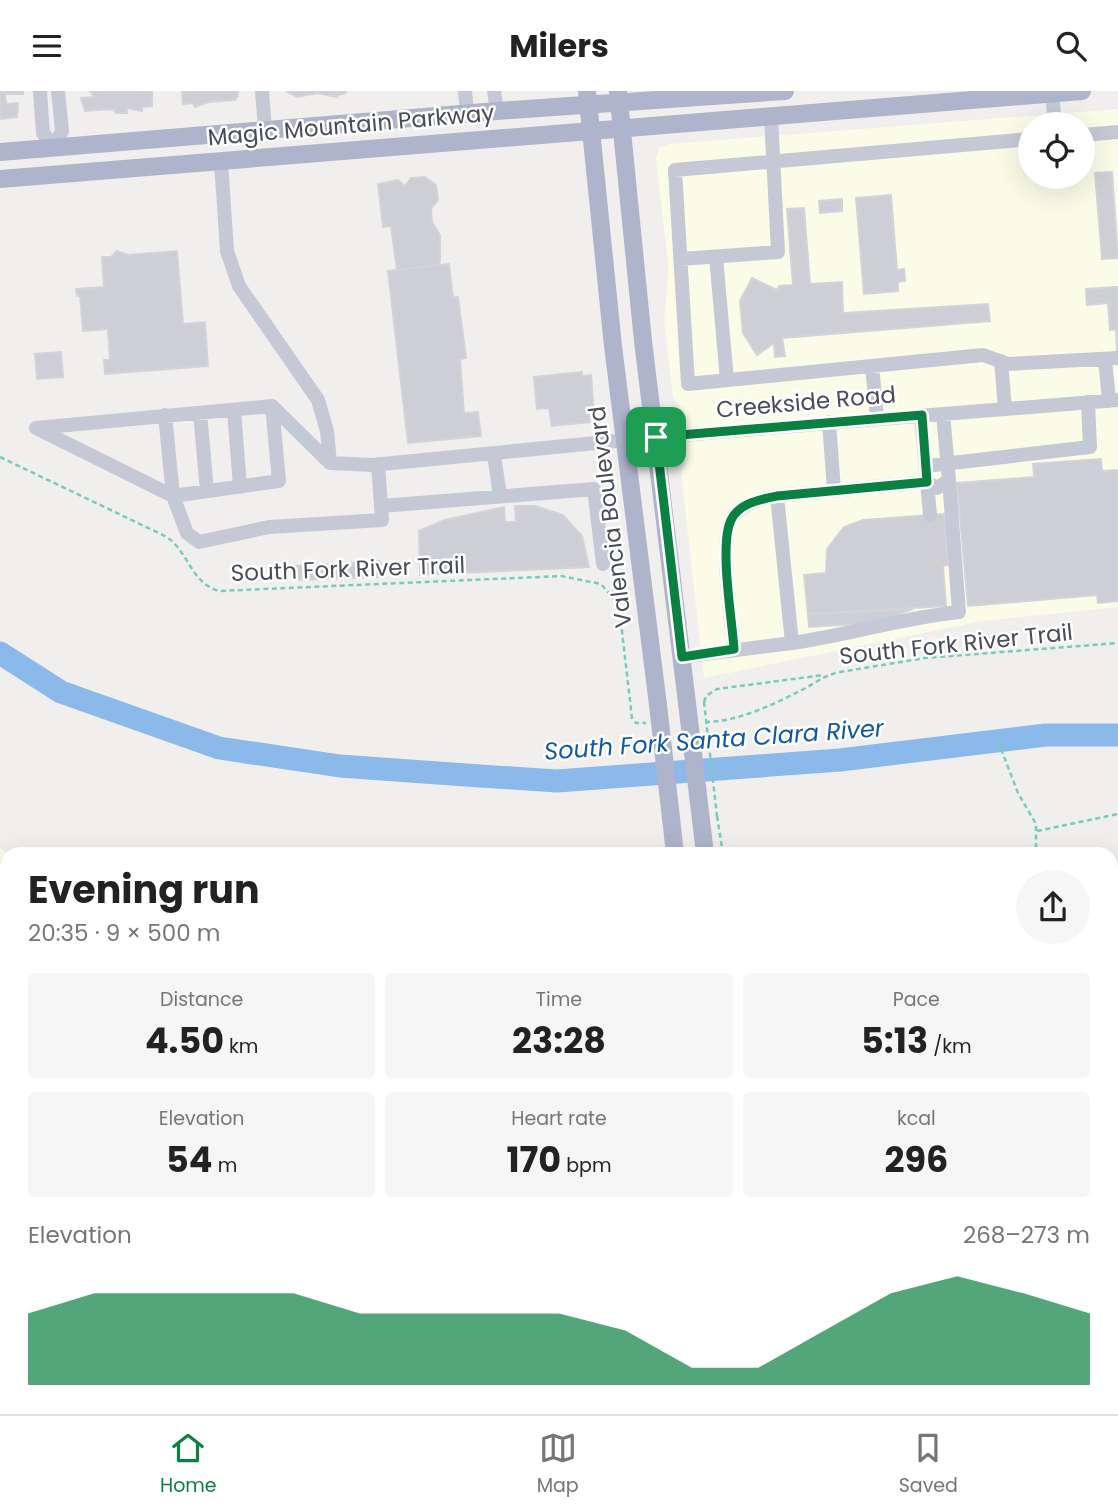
<!DOCTYPE html>
<meta charset="utf-8">
<style>
body{margin:0;font-family:Poppins,sans-serif;background:#f6f6f6;color:#222;height:100vh;display:flex;flex-direction:column;font-size:26px;white-space:nowrap}
*{box-sizing:border-box;margin:0}
p{font-size:23px;color:#767676}
.icon{flex:none;width:38px;height:38px;fill:none;stroke:currentColor;stroke-width:2;stroke-linecap:round;stroke-linejoin:round}
.map{position:relative;flex:1;overflow:hidden}
.details{position:absolute;left:0px;top:756px;width:1118px;height:567px;display:flex;flex-direction:column;background:#fff;border-radius:21px 21px 0 0;box-shadow:0 7px 28px #0002}
.details>*{flex:none}
.fabs{position:absolute;left:1018px;top:21px;display:grid;gap:14px}
.fabs a{display:grid;place-items:center;width:77px;height:77px;border-radius:50%;background:#fff;box-shadow:0 7px 28px #0002;font-size:35px}
.pin{position:absolute;display:grid;place-items:center;width:60px;height:60px;color:#fff;margin:-30px;border-radius:14px;box-shadow:0 4px 10px #0006}
.round{display:grid;place-items:center;flex:none;width:74px;height:74px;border-radius:37px;background:#f6f6f6}
.overview{display:flex;align-items:center;justify-content:space-between;height:119px;padding:0 28px}
h1{font-size:38px;font-weight:700;line-height:52px}
.stats{display:grid;grid-template-columns:repeat(3,1fr);gap:10px;height:119px;padding:7px 28px}
.stats div{display:grid;align-content:center;border-radius:7px;background:#f6f6f6;text-align:center}
.stats b{font-size:35px;font-weight:700}
.stats small{font-size:19px;font-weight:400}
.stats p{font-size:19px}
.chart{height:196px;padding:14px 28px}
.chart p{display:flex;justify-content:space-between}
.chart svg{width:100%;height:126px;margin-top:7px;fill:#0b8043;opacity:.7}
header{display:flex;justify-content:space-between;align-items:center;height:91px;padding:0 28px;background:#fff;font-size:32px;font-weight:700}
.menu{display:flex;justify-content:space-around;align-items:center;height:98px;border-top:2px solid #e0e0e0;background:#fff;font-size:19px;color:#767676}
.menu a{display:grid;justify-items:center;gap:4px}
.menu .current{color:#0b8043}
.map>svg:first-child{display:block}
.commercial{fill:#fbfce8;fill-rule:evenodd}
.green{fill:#bdeedf}
.lines{fill:none;stroke-linecap:round;stroke-linejoin:round}
.river{stroke:#8bb9ea;stroke-width:23}
.building{fill:#cecfd6;stroke:#d3d3da;stroke-width:2}
.minor-tunnel{stroke:#cfced1;stroke-width:14;stroke-dasharray:14 7;stroke-linecap:butt}
.path{stroke:#76ccbc;stroke-width:2.5;stroke-dasharray:5 3.5;stroke-linecap:butt}
.minor{stroke:#c5c9d6;stroke-width:14}
.major{stroke:#afb4cd;stroke-width:18}
.path-bridge{stroke:#76ccbc;stroke-width:2.5;stroke-dasharray:5 3.5;stroke-linecap:butt}
.major-bridge{stroke:#afb4cd;stroke-width:18}
.route-casing{stroke:#fff;stroke-width:14}
.route{stroke:#0b8043;stroke-width:9}
.labels{text-anchor:middle;stroke-width:5;stroke-linejoin:round;paint-order:stroke}
.street-label{font-size:23px;fill:#474b5c;stroke:#fff}
.water-label{font-size:24px;font-style:italic;fill:#0f57a7;stroke:#fff}
</style>
<header><svg class="icon" aria-label="menu" viewBox="0 0 24 24"><path d="M4 6h16M4 12h16M4 18h16"/></svg>Milers<svg class="icon" aria-label="search" viewBox="0 0 24 24"><circle cx="10" cy="10" r="6"/><path d="M15 15l6 6"/></svg></header>
<div class="map">
<svg width="1118" height="1323" viewBox="0 0 1118 1323">
<rect width="100%" height="100%" fill="#f1efee"/>
<path class="commercial" d="M1118 18V516L982 530 704 587 681 381 685 373 683 319 673 307 664 229 669 178 656 69 659 57 669 53ZM1031 33H1083V86H1031Z
M0 757 7 763V1055L0 1056Z
M0 1095H7V1316H634L632 1323H0Z
M717 1316H1085L1088 1323H714Z"/>
<path class="green" d="M1118 1186V1298L1111 1282V1191Z"/>
<g class="lines">
<path class="river" d="M0 562 61 601 219 657 340 675 480 685 557 690 840 669 1046 644H1118"/>
</g>
<path class="building" d="M0 0H23V3H5L6 13 18 12 17 26 0 28Z
M90 0H152V15L142 16V20L127 17V22H116L113 18 85 20 81 7 94 6Z
M182 0H238V5L235 9 208 11 195 16 193 12 183 13Z
M286 0H346V2L338 4 336 1 337 6 317 2 297 6Z
M1112 81 1118 167 1102 168 1095 82Z
M425 86 436 94 438 109 431 118 432 131 440 144V170L439 174 397 179 391 135 383 136 378 93 398 89 405 95 411 87Z
M891 104 897 179 904 178 905 190 898 191V200L864 203 856 107Z
M842 108V120L820 122 819 110Z
M804 117 810 193 842 191 843 222 988 213 990 230 782 247 785 265 775 266 774 252 757 264 743 242 740 210 752 187 777 199 779 195 793 194 787 118Z
M117 160 128 164 177 160 183 233 205 231 208 275 105 283 104 269H110L108 238 83 240 80 204 77 205 76 198 104 196 102 166H111Z
M449 173 453 207 458 206 466 267 460 268 464 322 478 321 481 345 408 352 388 180Z
M1118 196V262H1117L1116 238 1110 239 1108 212 1087 214 1086 198Z
M61 261 63 286 37 288 35 263Z
M582 281V285L591 284 594 323H589L590 331 552 335 549 317 537 318 534 286Z
M1101 368 1102 380 1118 379V510L1098 512 1097 504 968 515 957 392 1034 386 1033 373Z
M515 415H535L563 424 582 445 589 476 420 484 419 440 445 429 504 416 505 431H516Z
M944 423 948 474 943 475 946 515 808 523 804 484 826 482 827 458 844 436 863 429Z
M380 470 384 486 294 489 293 475Z
M913 518 873 532 809 536 808 523Z
M0 780 7 784V815L1 840Z
M3 1097 7 1098V1126L0 1125Z
M377 1316H393L399 1323H369Z
M546 1316H619L627 1319 626 1323H549Z
M760 1316H870L868 1323H758Z"/>
<g class="lines">
<path class="minor-tunnel" d="M930 424 934 472 943 478"/>
<path class="path" d="M0 366 167 446C190 463 190 491 219 500L561 485 601 493 619 514 632 627 636 632H646
M612 501 629 497
M704 611 706 605 717 598 824 584
M705 631C737 631 772 614 800 600 814 593 824 584 840 581L925 567 1118 552
M998 650 1018 702 1036 733V763
M717 725 723 763
M1037 740 1118 723
M1111 811 1118 817
M1111 833 1118 838
M1111 851 1115 863 1111 888
M1111 963 1118 914
M1111 1122V1128
M1111 1165 1118 1158
M1118 1183V1187
M1098 1316 1101 1323
M1109 1316 1112 1323
M709 1323 711 1316"/>
<path class="minor" d="M40 0 43 42 54 56 62 40 58 0
M262 0 265 39
M465 0 467 22
M494 0 497 20
M1052 2 1055 33
M1083 44 1118 41
M1031 48 675 79 688 293 983 264 1008 273 1118 267
M221 71 227 160 239 195 318 309 327 340 330 372
M716 166 727 289
M681 168 778 161 771 26
M1105 268 1109 310
M1001 270 1005 318
M872 275 877 327
M234 319 240 396
M200 322 207 400
M165 324 173 405 279 390 272 315
M921 324 927 391 937 397 949 389 943 323
M829 331 834 399
M494 364 500 405
M330 372 372 374 657 346 1118 309
M330 372 272 315 36 337 173 405 187 442 199 451 269 436 382 429 381 415
M378 373 381 415 594 398 603 473
M926 375 1090 356 1088 311
M930 424 927 391 777 405 792 552C848 544 902 527 959 521L949 389
M734 558C732 531 717 443 734 424 747 411 760 408 777 405
M682 566 792 552
M0 884 7 889
M0 927 7 923
M0 1075 7 1074
M1111 1079 1118 1056
M1062 1316 1066 1323
M252 1323 255 1316
M739 1323 741 1316
M934 1323 935 1316"/>
<path class="major" d="M587 0 613 255 658 614
M618 0 643 250 687 612
M0 61 497 20 785 0
M0 88 1082 0
M671 727 675 763
M701 729 705 763
M652 1323 655 1316
M679 1323 682 1316"/>
<path class="path-bridge" d="M704 611 717 725"/>
<path class="major-bridge" d="M687 612 701 729
M658 614 671 727"/>
</g>
<g class="lines">
<g class="route-casing">
<path id="route" d="M922 324 927 391 777 405C761 408 739 412 731 429 719 454 732 527 734 558L682 566 656 346Z"/>
</g>
<use href="#route" class="route"/>
</g>
<g class="labels">
<g class="street-label">
<text transform="translate(351 34) rotate(-5)" y="8">Magic Mountain Parkway</text>
<text transform="translate(806 311) rotate(-5)" y="8">Creekside Road</text>
<text transform="translate(610 426) rotate(-97)" y="8">Valencia Boulevard</text>
<text transform="translate(348 478) rotate(-2)" y="8">South Fork River Trail</text>
<text transform="translate(956 553) rotate(-6)" y="8">South Fork River Trail</text>
</g>
<g class="water-label">
<text transform="translate(714 649) rotate(-4)" y="8">South Fork Santa Clara River</text>
</g>
</g>
</svg>
<div class="fabs">
<a><svg class="icon" aria-label="locate" viewBox="0 0 24 24"><circle cx="12" cy="12" r="6"/><path d="M12 2v4M12 18v4M2 12h4M18 12h4"/></svg></a>
</div>
<div class="pin" style="left:656px;top:346px;background:#1e9e55"><svg class="icon" aria-label="arrive" viewBox="0 0 24 24"><path d="M6 21V4h12l-3 4 3 4H6"/></svg></div>
<section class="details">
<div class="overview"><div><h1>Evening run</h1><p>20:35 · 9 × 500 m</p></div><a class="round"><svg class="icon" aria-label="share" viewBox="0 0 24 24"><path d="M12 15V3M7 8l5-5 5 5M5 13v7h14v-7"/></svg></a></div>
<div class="stats">
<div><p>Distance</p><b>4.50<small> km</small></b></div>
<div><p>Time</p><b>23:28</b></div>
<div><p>Pace</p><b>5:13<small> /km</small></b></div>
</div>
<div class="stats">
<div><p>Elevation</p><b>54<small> m</small></b></div>
<div><p>Heart rate</p><b>170<small> bpm</small></b></div>
<div><p>kcal</p><b>296</b></div>
</div>
<div class="chart"><p><span>Elevation</span>268–273 m</p>
<svg viewBox="0 0 160 44" preserveAspectRatio="none"><path d="M0 44V19L10 12L20 12L30 12L40 12L50 19L60 19L70 19L80 19L90 25L100 38L110 38L120 25L130 12L140 6L150 12L160 19V44z"/></svg>
</div>
</section>
</div>
<nav class="menu">
<a class="current"><svg class="icon" aria-label="home" viewBox="0 0 24 24"><path d="M3 11l9-7 9 7M6 9v11h12V9"/></svg>Home</a>
<a><svg class="icon" aria-label="map" viewBox="0 0 24 24"><path d="M3 6l6-2 6 2 6-2v14l-6 2-6-2-6 2zM9 4v14M15 6v14"/></svg>Map</a>
<a><svg class="icon" aria-label="saved" viewBox="0 0 24 24"><path d="M7 4h10v16l-5-4-5 4z"/></svg>Saved</a>
</nav>
